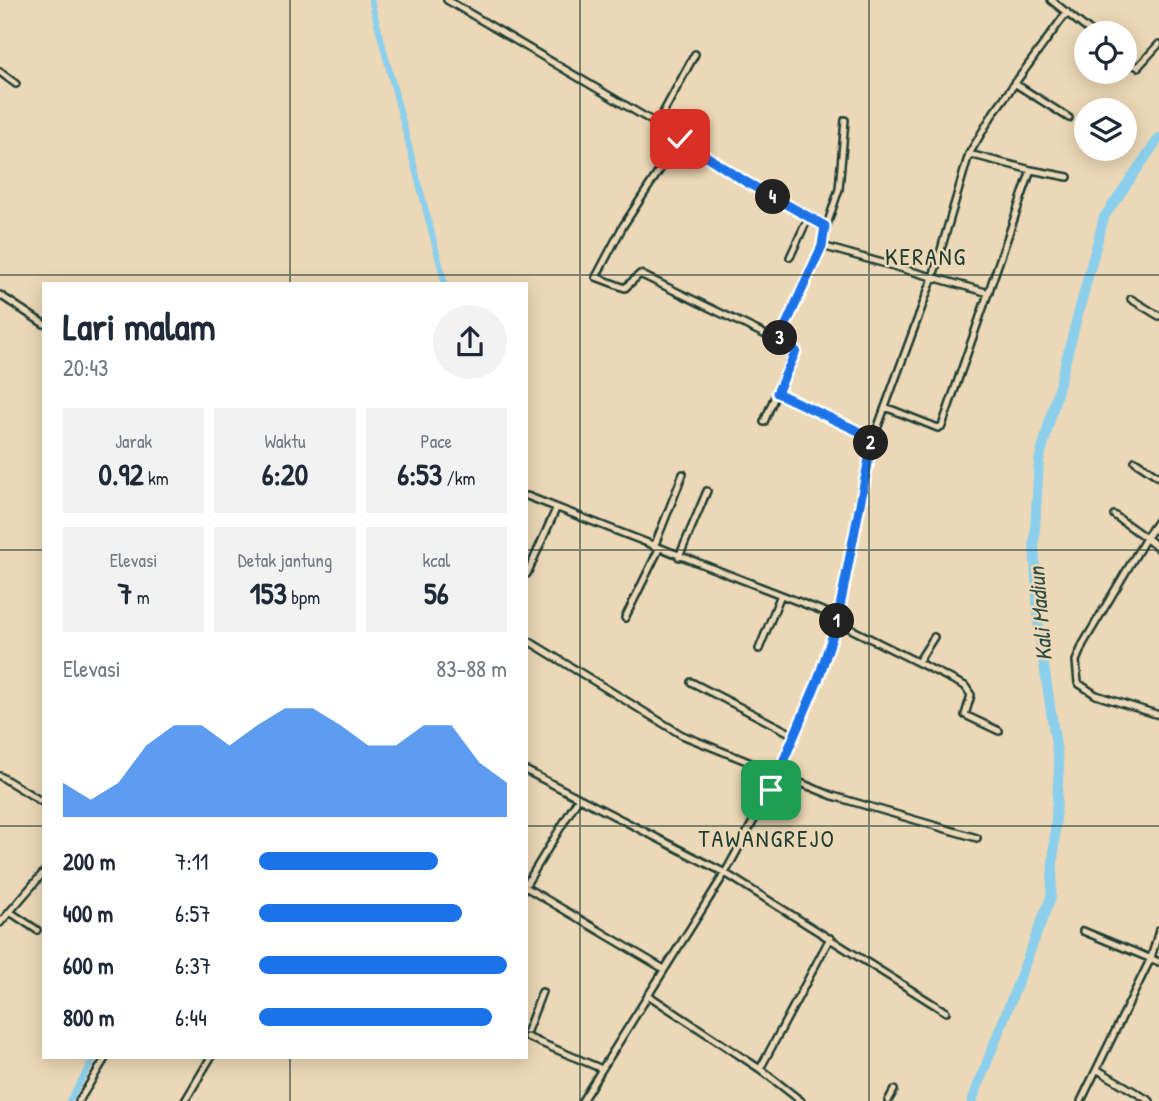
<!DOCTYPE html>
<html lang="id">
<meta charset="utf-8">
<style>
body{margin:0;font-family:"Patrick Hand",sans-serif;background:#f2f2f3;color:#1f2937;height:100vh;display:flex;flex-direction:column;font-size:26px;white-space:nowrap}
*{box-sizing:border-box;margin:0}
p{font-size:23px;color:#747a83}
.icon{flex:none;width:38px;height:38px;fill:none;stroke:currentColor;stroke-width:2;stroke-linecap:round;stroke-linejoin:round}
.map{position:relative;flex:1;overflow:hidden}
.panel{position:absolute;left:42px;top:282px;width:486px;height:777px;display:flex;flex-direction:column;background:#fff;border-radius:0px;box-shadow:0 4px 18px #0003}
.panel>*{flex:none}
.controls{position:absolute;left:1074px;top:21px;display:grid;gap:14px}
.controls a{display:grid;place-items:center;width:63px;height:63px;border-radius:50%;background:#fff;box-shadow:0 4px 18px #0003;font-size:35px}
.pin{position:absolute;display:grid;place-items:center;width:60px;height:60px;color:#fff;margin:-30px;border-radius:14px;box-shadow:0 4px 10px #0006}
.km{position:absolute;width:35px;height:35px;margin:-18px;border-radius:50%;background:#222;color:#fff;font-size:19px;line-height:35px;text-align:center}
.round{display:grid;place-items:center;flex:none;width:74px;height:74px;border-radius:37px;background:#f2f2f3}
.head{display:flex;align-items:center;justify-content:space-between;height:119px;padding:0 21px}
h1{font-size:38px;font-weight:800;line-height:52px}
.metrics{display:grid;grid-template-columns:repeat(3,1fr);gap:10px;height:119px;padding:7px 21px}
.metrics div{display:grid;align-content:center;border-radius:0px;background:#f2f2f3;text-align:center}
.metrics b{font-size:30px;font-weight:800}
.metrics small{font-size:19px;font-weight:400}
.metrics p{font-size:19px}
.chart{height:196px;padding:14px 21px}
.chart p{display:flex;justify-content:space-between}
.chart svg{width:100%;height:126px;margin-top:7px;fill:#1a73e8;opacity:.7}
ul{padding:0 21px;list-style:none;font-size:23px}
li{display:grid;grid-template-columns:112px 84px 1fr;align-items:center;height:52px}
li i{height:18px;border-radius:9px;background:#1a73e8}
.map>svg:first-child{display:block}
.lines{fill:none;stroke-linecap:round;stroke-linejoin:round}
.canal{stroke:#8bcfed;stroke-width:6}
.river{stroke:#8bcfed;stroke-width:10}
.minor-casing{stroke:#1f3d34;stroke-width:10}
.tertiary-casing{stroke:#1f3d34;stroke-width:11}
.minor{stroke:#ecd8b6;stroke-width:5}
.tertiary{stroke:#ecd8b6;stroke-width:6}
.route-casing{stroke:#fff;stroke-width:14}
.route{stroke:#1a73e8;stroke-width:9}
.grid{fill:none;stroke:#1f3d34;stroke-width:2;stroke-opacity:0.55}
.labels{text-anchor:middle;stroke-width:5;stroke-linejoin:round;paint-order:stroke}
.water-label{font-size:23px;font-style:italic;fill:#2a4c46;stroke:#ecd8b6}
.quarter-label{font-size:24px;letter-spacing:2px;fill:#1f3d34;stroke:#ecd8b6}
</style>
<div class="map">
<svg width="1159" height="1101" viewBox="0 0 1159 1101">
<rect width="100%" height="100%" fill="#ecd8b6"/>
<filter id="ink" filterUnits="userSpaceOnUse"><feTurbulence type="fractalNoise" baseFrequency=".0143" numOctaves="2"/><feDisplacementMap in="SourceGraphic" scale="14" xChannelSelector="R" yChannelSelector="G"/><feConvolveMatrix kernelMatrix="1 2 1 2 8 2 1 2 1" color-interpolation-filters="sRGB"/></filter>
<g filter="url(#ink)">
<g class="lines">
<path class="canal" d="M371 0 445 284
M69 1101 95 1057"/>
<path class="river" d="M972 1101 1051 897 1059 766 1039 631 1034 545 1039 461 1104 217 1159 138"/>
<g class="minor-casing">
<path id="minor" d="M447 0 657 124 746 182 823 224 826 228 822 246 989 293
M1051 0 1092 33
M1125 61 1138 67 1159 44
M0 72 16 84
M1014 83 1069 118
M657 124 695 54
M680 139 623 226 596 277 625 288 640 274 795 349 764 422
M1031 170 1068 177
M826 228 839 189 845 120
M790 257 809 216
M0 295 44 324
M1131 299 1159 316
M778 340 822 246
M777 393 873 438
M885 407 938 428 942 426 1031 170 969 154
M1135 461 1159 477
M527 496 838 617
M1114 515 1146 538 1083 644 1076 661 1078 683 1096 695 1159 715
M654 547 683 474
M679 557 707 491
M527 574 556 509
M625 618 659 549
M837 622 965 686 971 695 965 715 999 731
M527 640 682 735 833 796 977 838
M759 649 780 597
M918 662 934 637
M691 682 794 735
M527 771 725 873 946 1012
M0 776 44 803
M527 883 578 799
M527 888 664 969
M10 912 37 930
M0 923 44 872
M1083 931 1159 962
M648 995 760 1069 801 1101
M527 1031 542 992
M527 1037 602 1069
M760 1069 830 938
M1098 1070 1150 1101
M79 1101 106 1057
M185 1101 211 1057
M582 1101 725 873 778 776 818 680 837 622 870 448 933 277 969 154 994 112 1067 12
M888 1101 894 1090
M1081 1101 1151 958 1159 930"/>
</g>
<g class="tertiary-casing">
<path id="tertiary" d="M1159 520 1146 538 1159 548"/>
</g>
<use href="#minor" class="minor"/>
<use href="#tertiary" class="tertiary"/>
</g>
</g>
<g class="lines" filter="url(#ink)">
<g class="route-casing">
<path id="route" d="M680 139 746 182 825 226 822 246 779 340 796 351 777 393 873 438 837 622 818 680 771 790"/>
</g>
<use href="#route" class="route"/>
</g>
<path class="grid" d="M290 0V284M580 0V1101M869 0V1101M0 275H1159M0 550H44M527 550H1159M0 826H44M527 826H1159M290 1057V1101"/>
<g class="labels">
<g class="water-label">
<text transform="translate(1040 614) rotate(-95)" y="8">Kali Madiun</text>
</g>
<g class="quarter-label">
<text x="926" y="265">KERANG</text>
<text x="767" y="847">TAWANGREJO</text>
</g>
</g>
</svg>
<div class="controls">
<a><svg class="icon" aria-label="locate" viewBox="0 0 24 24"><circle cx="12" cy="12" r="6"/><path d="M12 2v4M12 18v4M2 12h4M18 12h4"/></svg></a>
<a><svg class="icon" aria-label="layers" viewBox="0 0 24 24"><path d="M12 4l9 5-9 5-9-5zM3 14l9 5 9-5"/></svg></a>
</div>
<div class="pin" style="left:771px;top:790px;background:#1e9e55"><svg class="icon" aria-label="arrive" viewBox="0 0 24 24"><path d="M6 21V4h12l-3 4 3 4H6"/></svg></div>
<div class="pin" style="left:680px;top:139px;background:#d93025"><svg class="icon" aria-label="check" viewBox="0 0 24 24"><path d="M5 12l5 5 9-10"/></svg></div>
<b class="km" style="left:837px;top:621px">1</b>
<b class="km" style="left:871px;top:443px">2</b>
<b class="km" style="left:780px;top:338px">3</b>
<b class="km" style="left:773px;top:197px">4</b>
<section class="panel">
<div class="head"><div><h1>Lari malam</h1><p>20:43</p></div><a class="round"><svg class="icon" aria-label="share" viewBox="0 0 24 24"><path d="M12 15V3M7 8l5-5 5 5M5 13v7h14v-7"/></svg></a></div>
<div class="metrics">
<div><p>Jarak</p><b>0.92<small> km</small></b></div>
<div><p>Waktu</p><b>6:20</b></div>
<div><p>Pace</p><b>6:53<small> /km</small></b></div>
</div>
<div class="metrics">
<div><p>Elevasi</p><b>7<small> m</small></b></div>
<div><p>Detak jantung</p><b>153<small> bpm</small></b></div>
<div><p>kcal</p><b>56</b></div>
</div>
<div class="chart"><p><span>Elevasi</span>83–88 m</p>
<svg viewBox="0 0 160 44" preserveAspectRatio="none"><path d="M0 44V32L10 38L20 32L30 19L40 12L50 12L60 19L70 12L80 6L90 6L100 12L110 19L120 19L130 12L140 12L150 25L160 32V44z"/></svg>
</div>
<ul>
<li><b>200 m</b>7:11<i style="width:72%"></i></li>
<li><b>400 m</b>6:57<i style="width:82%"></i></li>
<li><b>600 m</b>6:37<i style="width:100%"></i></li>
<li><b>800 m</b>6:44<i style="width:94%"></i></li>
</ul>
</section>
</div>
